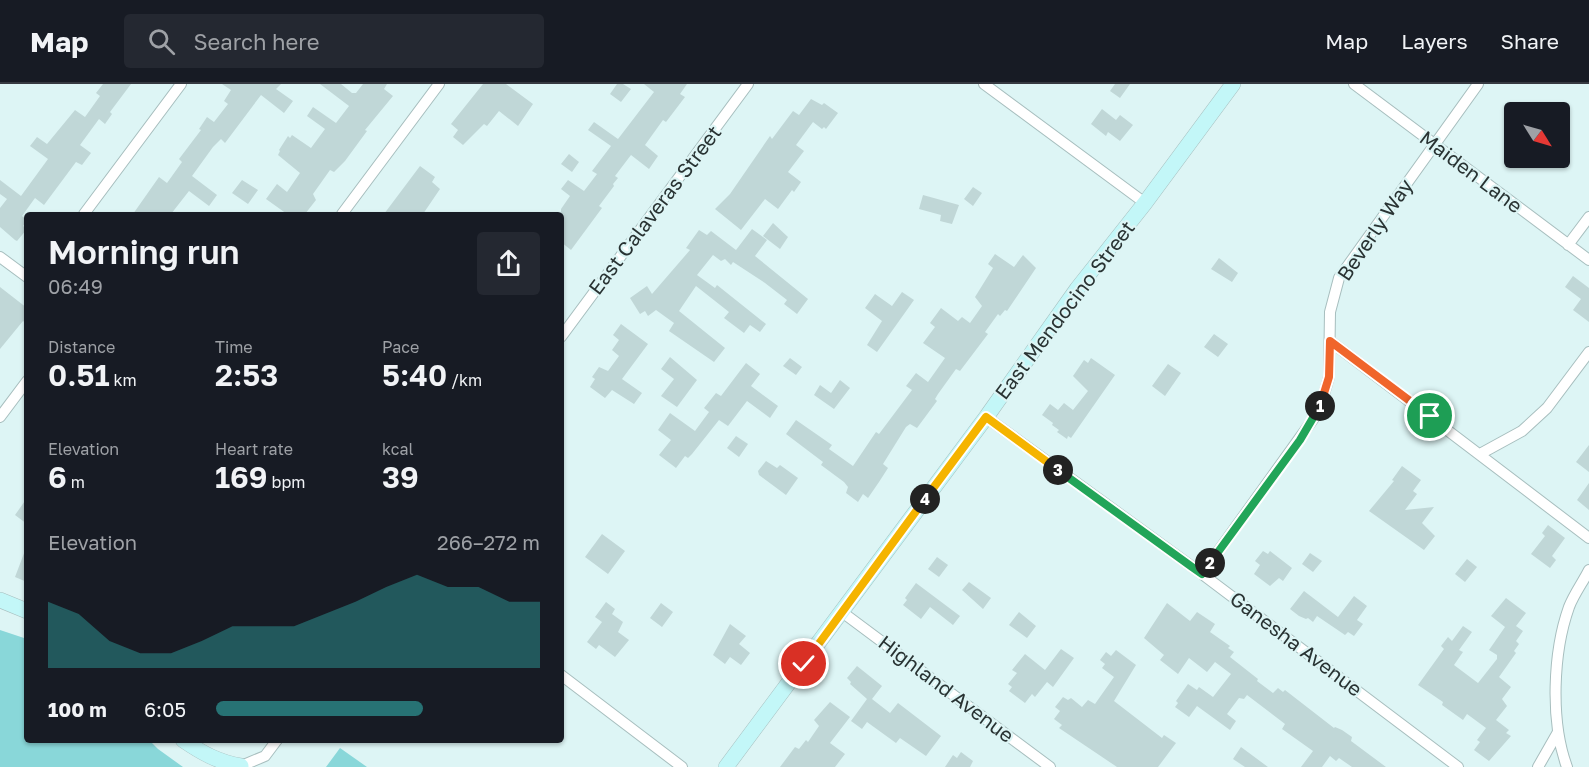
<!DOCTYPE html>
<meta charset="utf-8">
<style>
body{margin:0;font-family:"Golos Text",sans-serif;background:#242831;color:#f1f3f6;height:100vh;display:flex;flex-direction:column;font-size:22px;white-space:nowrap}
*{box-sizing:border-box;margin:0}
p{font-size:20px;color:#9ea1a6}
.icon{flex:none;width:33px;height:33px;fill:none;stroke:currentColor;stroke-width:2;stroke-linecap:round;stroke-linejoin:round}
.map{position:relative;flex:1;overflow:hidden}
.side{position:absolute;left:24px;top:128px;width:540px;height:531px;display:flex;flex-direction:column;background:#171b24;border-radius:6px;box-shadow:0 2px 4px #0004}
.side>*{flex:none}
.needle{width:39px;rotate:127deg}
.controls{position:absolute;left:1504px;top:18px;display:grid;gap:12px}
.controls a{display:grid;place-items:center;width:66px;height:66px;border-radius:6px;background:#171b24;box-shadow:0 2px 4px #0004;font-size:30px}
.pin{position:absolute;display:grid;place-items:center;width:51px;height:51px;color:#fff;margin:-26px;border:3px solid #fff;border-radius:50%;box-shadow:0 2px 6px #0007}
.km{position:absolute;width:30px;height:30px;margin:-15px;border-radius:50%;background:#222;color:#fff;font-size:16px;line-height:30px;text-align:center}
.round{display:grid;place-items:center;flex:none;width:63px;height:63px;border-radius:6px;background:#242831}
.head{display:flex;align-items:center;justify-content:space-between;height:102px;padding:0 24px}
h1{font-size:33px;font-weight:600;line-height:45px}
.metrics{display:grid;grid-template-columns:repeat(3,1fr);gap:9px;height:102px;padding:6px 24px}
.metrics div{display:grid;align-content:center}
.metrics b{font-size:30px;font-weight:600}
.metrics small{font-size:16px;font-weight:400}
.metrics p{font-size:16px}
.chart{height:168px;padding:12px 24px}
.chart p{display:flex;justify-content:space-between}
.chart svg{width:100%;height:108px;margin-top:6px;fill:#277274;opacity:.7}
ul{padding:0 24px;list-style:none;font-size:20px}
li{display:grid;grid-template-columns:96px 72px 1fr;align-items:center;height:45px}
li i{height:15px;border-radius:8px;background:#277274}
header{display:flex;align-items:center;gap:36px;box-sizing:border-box;height:84px;padding:0 30px;background:#171b24;border-bottom:2px solid #363941}
header strong{font-size:28px}
nav{display:flex;gap:33px;margin-inline-start:auto;font-size:21px}
.search{width:420px;height:54px;background:#242831;display:flex;align-items:center;gap:15px;box-sizing:border-box;padding:0 21px;border-radius:6px;color:#9ea1a6;font-size:22px}
.map>svg:first-child{display:block}
.green{fill:#89d7d9}
.building{fill:#c0d7d7}
.lines{fill:none;stroke-linecap:round;stroke-linejoin:round}
.street-casing{stroke:#a7bebe;stroke-width:12}
.secondary-casing{stroke:#a7bebe;stroke-width:16}
.street{stroke:#fff;stroke-width:10}
.secondary{stroke:#c3f7f8;stroke-width:15}
.split-1-casing{stroke:#fff;stroke-width:12}
.split-2-casing{stroke:#fff;stroke-width:12}
.split-3-casing{stroke:#fff;stroke-width:12}
.split-4-casing{stroke:#fff;stroke-width:12}
.split-5-casing{stroke:#fff;stroke-width:12}
.split-1{stroke:#f0652b;stroke-width:8}
.split-2{stroke:#22a559;stroke-width:8}
.split-3{stroke:#22a559;stroke-width:8}
.split-4{stroke:#f5b400;stroke-width:8}
.split-5{stroke:#f5b400;stroke-width:8}
.labels{text-anchor:middle;stroke-width:4.5;stroke-linejoin:round;paint-order:stroke}
.street-label{font-size:20px;fill:#293333;stroke:#ddf5f5}
</style>
<header>
<strong>Map</strong>
<div class="search"><svg class="icon" aria-label="search" viewBox="0 0 24 24"><circle cx="10" cy="10" r="6"/><path d="M15 15l6 6"/></svg>Search here</div>
<nav><a>Map</a><a>Layers</a><a>Share</a></nav>
</header>
<div class="map">
<svg width="1589" height="683" viewBox="0 0 1589 683">
<rect width="100%" height="100%" fill="#ddf5f5"/>
<path class="green" d="M0 546 27 555V656H149L158 665 183 683H0Z
M340 664 367 683H326Z"/>
<path class="building" d="M103 0H131L110 28 112 30 105 40 99 35 80 61 91 69 82 81 76 78 44 121 35 114 22 132 27 136 23 142 27 145 17 157 15 156 0 143V124L7 115 0 110V96L21 112 48 75 30 62 37 53 47 60 75 26 85 33 100 12 96 9Z
M222 0H281L276 5 293 17 284 29 261 11 225 59 221 55 213 63 192 92 217 111 209 122 189 107 171 130H133L159 93 167 99 182 78 179 75 201 46 199 45 207 33 214 38 228 20 224 17 231 6Z
M320 0H341L352 9H356L363 0H387L384 5 393 12 365 46 367 47 345 77 334 88 330 86 313 110 316 116 305 130H287L266 115 277 100 287 108 300 89 278 71 280 67 279 66 288 52 290 54 292 51 311 64 325 45 307 32 313 23 336 39 349 22Z
M483 0H506L533 20 518 42 499 27 487 42 484 40 463 61 453 53 458 46 451 40Z
M617 0H623L631 5 621 18 610 10Z
M644 0H687L680 10 685 13 666 38 663 36 645 61 658 72 649 85 631 71 615 92 618 94 613 100 614 102 599 122 602 124 571 166 561 158V125L570 112 561 105 568 96 584 107 597 90 592 87 611 62 588 46 594 38 618 55 654 8Z
M1115 0H1130L1120 14 1110 7Z
M811 15 822 21 824 19 838 29 826 45 824 43 822 45 813 38 796 61 804 67 788 88 801 98 794 108 792 106 778 125 765 115 741 146 715 125 730 110 770 52 772 55 793 27 799 31Z
M1102 25 1116 36 1120 31 1133 41 1120 57 1108 48 1106 52 1091 40Z
M569 70 579 78 572 88 561 80Z
M420 82 435 93 432 98 440 105 423 130H384Z
M242 96 258 106 248 120 232 109Z
M973 103 982 109 973 122 964 115Z
M923 111 959 121 952 140 940 137 941 131 919 125Z
M773 139 788 153 780 165 763 152Z
M752 145 767 156 755 172 808 215 797 230 784 220 787 216 765 199 733 178 731 181 725 175 721 177 713 171 697 191 715 204 717 201 766 240 760 248 750 241 744 249 724 234 729 228 696 202 679 227 725 264 714 278 669 247 674 239 656 226 648 232 645 227 640 230 630 214 647 202 652 210 690 166 686 164 699 146 707 151 711 147 736 166Z
M995 170 1014 183 1023 171 1036 184 1007 227 1005 226 1000 232 998 230 985 248 988 250 960 287 956 285 938 310 935 315 937 317 917 344 910 340 906 343 883 380 888 384 879 398 868 414 863 410 858 418 846 409 848 403 844 398 821 381 823 378 786 350 796 336 832 361 829 365 853 382 876 348 879 350 912 306 906 302 916 289 928 298 945 274 923 259 935 243 930 239 941 224 958 237 962 233 970 239 982 222 975 213 993 184 988 180Z
M1219 174 1238 189 1232 198 1211 185Z
M1573 192 1589 204V238L1573 226 1581 215 1565 203Z
M0 203 27 224V240L23 237 0 265Z
M902 208 914 216 877 268 867 261 882 237 865 224 875 210 892 222Z
M621 240 648 260 622 295 642 309 634 320 612 306 605 314 590 303 595 295 592 293 599 283 608 287 619 272 612 266 619 256 613 251Z
M1214 250 1228 260 1218 273 1204 263Z
M670 273 697 296 677 323 661 312 674 295 661 285Z
M790 274 802 283 796 291 783 282Z
M1091 274 1115 291 1071 354 1068 352 1067 355 1057 348 1059 346 1052 341 1053 339 1042 331 1050 320 1058 326 1064 319 1073 326 1088 307 1073 292 1084 276 1088 279Z
M746 279 760 290 751 302 778 322 770 334 747 317 728 342 719 336 692 370 688 374 685 372 676 384 659 371 671 356 658 346 670 329 695 347 709 328 704 324 716 309 721 312Z
M1168 280 1181 289 1165 312 1152 302Z
M840 296 850 304 834 325 814 311 820 301 831 309Z
M736 352 748 360 739 373 727 364Z
M1589 361V388L1576 378Z
M766 377 777 384 780 381 798 394 786 411 759 391 758 387Z
M1402 382 1421 396 1413 407 1417 410 1405 426 1434 423 1422 439 1435 452 1424 466 1369 427 1394 397 1392 396Z
M1589 399V426L1577 416Z
M27 414V440L15 431Z
M1548 441 1565 454 1552 472 1556 476 1550 484 1531 470 1545 452 1542 449Z
M602 450 625 467 608 490 585 473Z
M26 464H27V498L15 493Z
M1263 467 1268 470 1270 467 1292 484 1283 497 1279 494 1270 502 1254 490 1260 481 1255 477Z
M1310 469 1322 477 1313 488 1302 480Z
M937 473 948 481 939 493 928 485Z
M1467 475 1477 483 1465 498 1455 490Z
M969 498 991 514 983 525 962 506Z
M916 499 960 532 953 541 930 523 921 535 903 521 907 516 905 514Z
M1304 507 1338 533 1354 512 1367 522 1357 536 1363 540 1354 552 1348 548 1345 551 1317 532 1313 538 1308 534 1306 535 1299 532 1290 525Z
M1506 514 1526 529 1516 542 1523 547 1516 557 1519 560 1514 567 1516 569 1499 593 1511 603 1502 615 1507 622 1496 636 1509 646 1506 649 1511 652 1489 677 1474 666 1480 658 1477 656 1486 644 1467 630 1463 636 1442 621 1443 618 1418 601 1444 565 1441 562 1448 553 1452 557 1463 542 1472 548 1459 566 1463 568 1454 581 1478 599 1497 575V571L1489 566 1505 543 1491 532Z
M606 518 615 525 612 530 623 538 618 548 629 556 615 573 599 561 596 565 587 558 602 538 595 533Z
M661 519 673 528 662 543 650 534Z
M1167 519 1190 537 1197 528 1215 540 1210 548 1230 562 1228 564 1234 568 1230 573 1258 595 1257 597 1273 609 1278 604 1283 608 1285 606 1334 644 1335 643 1342 646 1352 653 1351 657 1386 683H1352L1339 674 1336 677 1330 672 1322 683H1301L1313 667 1282 645 1285 640 1247 611 1244 615 1239 614 1227 630 1236 637 1230 646 1197 622 1189 633 1175 623 1178 619 1176 617 1188 600 1197 606 1199 603 1213 613 1231 590 1215 578 1207 588 1189 574 1178 590 1160 576 1164 571 1144 554Z
M1019 528 1036 542 1027 554 1009 541Z
M730 540 746 552 739 560 750 569 741 581 730 573 725 580 713 571Z
M1061 565 1074 574 1053 603 1047 598 1035 613 1032 610 1025 619 1009 607 1012 603 1008 600 1017 589 1012 586 1025 570 1045 586Z
M1116 566 1136 581 1114 617 1162 654 1164 651 1176 659 1158 683H1117L1059 644 1062 641 1054 635 1060 627 1055 623 1063 613 1068 616 1071 614 1082 623 1088 616 1095 620 1114 593 1102 584 1105 580 1100 576 1106 568 1111 572Z
M857 582 882 602 872 615 890 629 898 619 941 652 926 672 900 654 896 659 867 638 862 645 851 637 867 615 850 600 851 598 847 594Z
M830 618 850 633 830 659 845 670 835 683H780L795 663 799 665 806 656 808 658 819 642 814 636Z
M1241 663 1268 683H1245L1233 675Z
M961 668 973 677 970 683H945L953 671 957 674Z"/>
<g class="lines">
<g class="street-casing">
<path id="street" d="M984 0 1145 119
M1354 0 1589 176
M84 130 181 0
M342 130 439 0
M1568 161 1589 133
M0 173 27 193
M561 253 748 0
M1330 257 1589 454
M0 333 27 297
M986 333 1202 490 1458 683
M1480 370 1522 347 1547 324 1589 268
M1202 490 1319 327 1329 293 1330 228 1339 194 1478 0
M842 528 1050 683
M561 591 682 683
M241 682 265 672 277 656
M1538 683 1558 648
M1567 683C1550 637 1553 568 1569 523 1574 510 1583 498 1589 486"/>
</g>
<g class="secondary-casing">
<path id="secondary" d="M0 516 27 527
M183 656C202 669 218 678 241 682
M726 683 987 332 1077 205 1145 119 1233 0"/>
</g>
<use href="#street" class="street"/>
<use href="#secondary" class="secondary"/>
</g>
<g class="lines">
<g class="split-1-casing">
<path id="split-1" d="M1320 322 1329 293 1330 257 1430 332"/>
</g>
<g class="split-2-casing">
<path id="split-2" d="M1210 479 1300 356 1320 322"/>
</g>
<g class="split-3-casing">
<path id="split-3" d="M1058 386 1192 483 1202 490 1210 479"/>
</g>
<g class="split-4-casing">
<path id="split-4" d="M925 415 986 333 1058 386"/>
</g>
<g class="split-5-casing">
<path id="split-5" d="M804 580 925 415"/>
</g>
<use href="#split-1" class="split-1"/>
<use href="#split-2" class="split-2"/>
<use href="#split-3" class="split-3"/>
<use href="#split-4" class="split-4"/>
<use href="#split-5" class="split-5"/>
</g>
<g class="labels">
<g class="street-label">
<text transform="translate(1471 88) rotate(37)" y="7">Maiden Lane</text>
<text transform="translate(655 126) rotate(-53)" y="7">East Calaveras Street</text>
<text transform="translate(1375 146) rotate(-56)" y="7">Beverly Way</text>
<text transform="translate(1065 226) rotate(-53)" y="7">East Mendocino Street</text>
<text transform="translate(1296 560) rotate(37)" y="7">Ganesha Avenue</text>
<text transform="translate(946 605) rotate(37)" y="7">Highland Avenue</text>
</g>
</g>
</svg>
<div class="controls">
<a><svg class="needle" viewBox="-14 -14 28 28"><path d="M0-13l5 13h-10z" fill="#e53935"/><path d="M0 13l5-13h-10z" fill="#9ea1a6"/></svg></a>
</div>
<div class="pin" style="left:1430px;top:332px;background:#1e9e55"><svg class="icon" aria-label="arrive" viewBox="0 0 24 24"><path d="M6 21V4h12l-3 4 3 4H6"/></svg></div>
<div class="pin" style="left:804px;top:580px;background:#d93025"><svg class="icon" aria-label="check" viewBox="0 0 24 24"><path d="M5 12l5 5 9-10"/></svg></div>
<b class="km" style="left:1320px;top:322px">1</b>
<b class="km" style="left:1210px;top:479px">2</b>
<b class="km" style="left:1058px;top:386px">3</b>
<b class="km" style="left:925px;top:415px">4</b>
<section class="side">
<div class="head"><div><h1>Morning run</h1><p>06:49</p></div><a class="round"><svg class="icon" aria-label="share" viewBox="0 0 24 24"><path d="M12 15V3M7 8l5-5 5 5M5 13v7h14v-7"/></svg></a></div>
<div class="metrics">
<div><p>Distance</p><b>0.51<small> km</small></b></div>
<div><p>Time</p><b>2:53</b></div>
<div><p>Pace</p><b>5:40<small> /km</small></b></div>
</div>
<div class="metrics">
<div><p>Elevation</p><b>6<small> m</small></b></div>
<div><p>Heart rate</p><b>169<small> bpm</small></b></div>
<div><p>kcal</p><b>39</b></div>
</div>
<div class="chart"><p><span>Elevation</span>266–272 m</p>
<svg viewBox="0 0 160 44" preserveAspectRatio="none"><path d="M0 44V17L10 22L20 33L30 38L40 38L50 33L60 27L70 27L80 27L90 22L100 17L110 11L120 6L130 11L140 11L150 17L160 17V44z"/></svg>
</div>
<ul>
<li><b>100 m</b>6:05<i style="width:64%"></i></li>
</ul>
</section>
</div>
